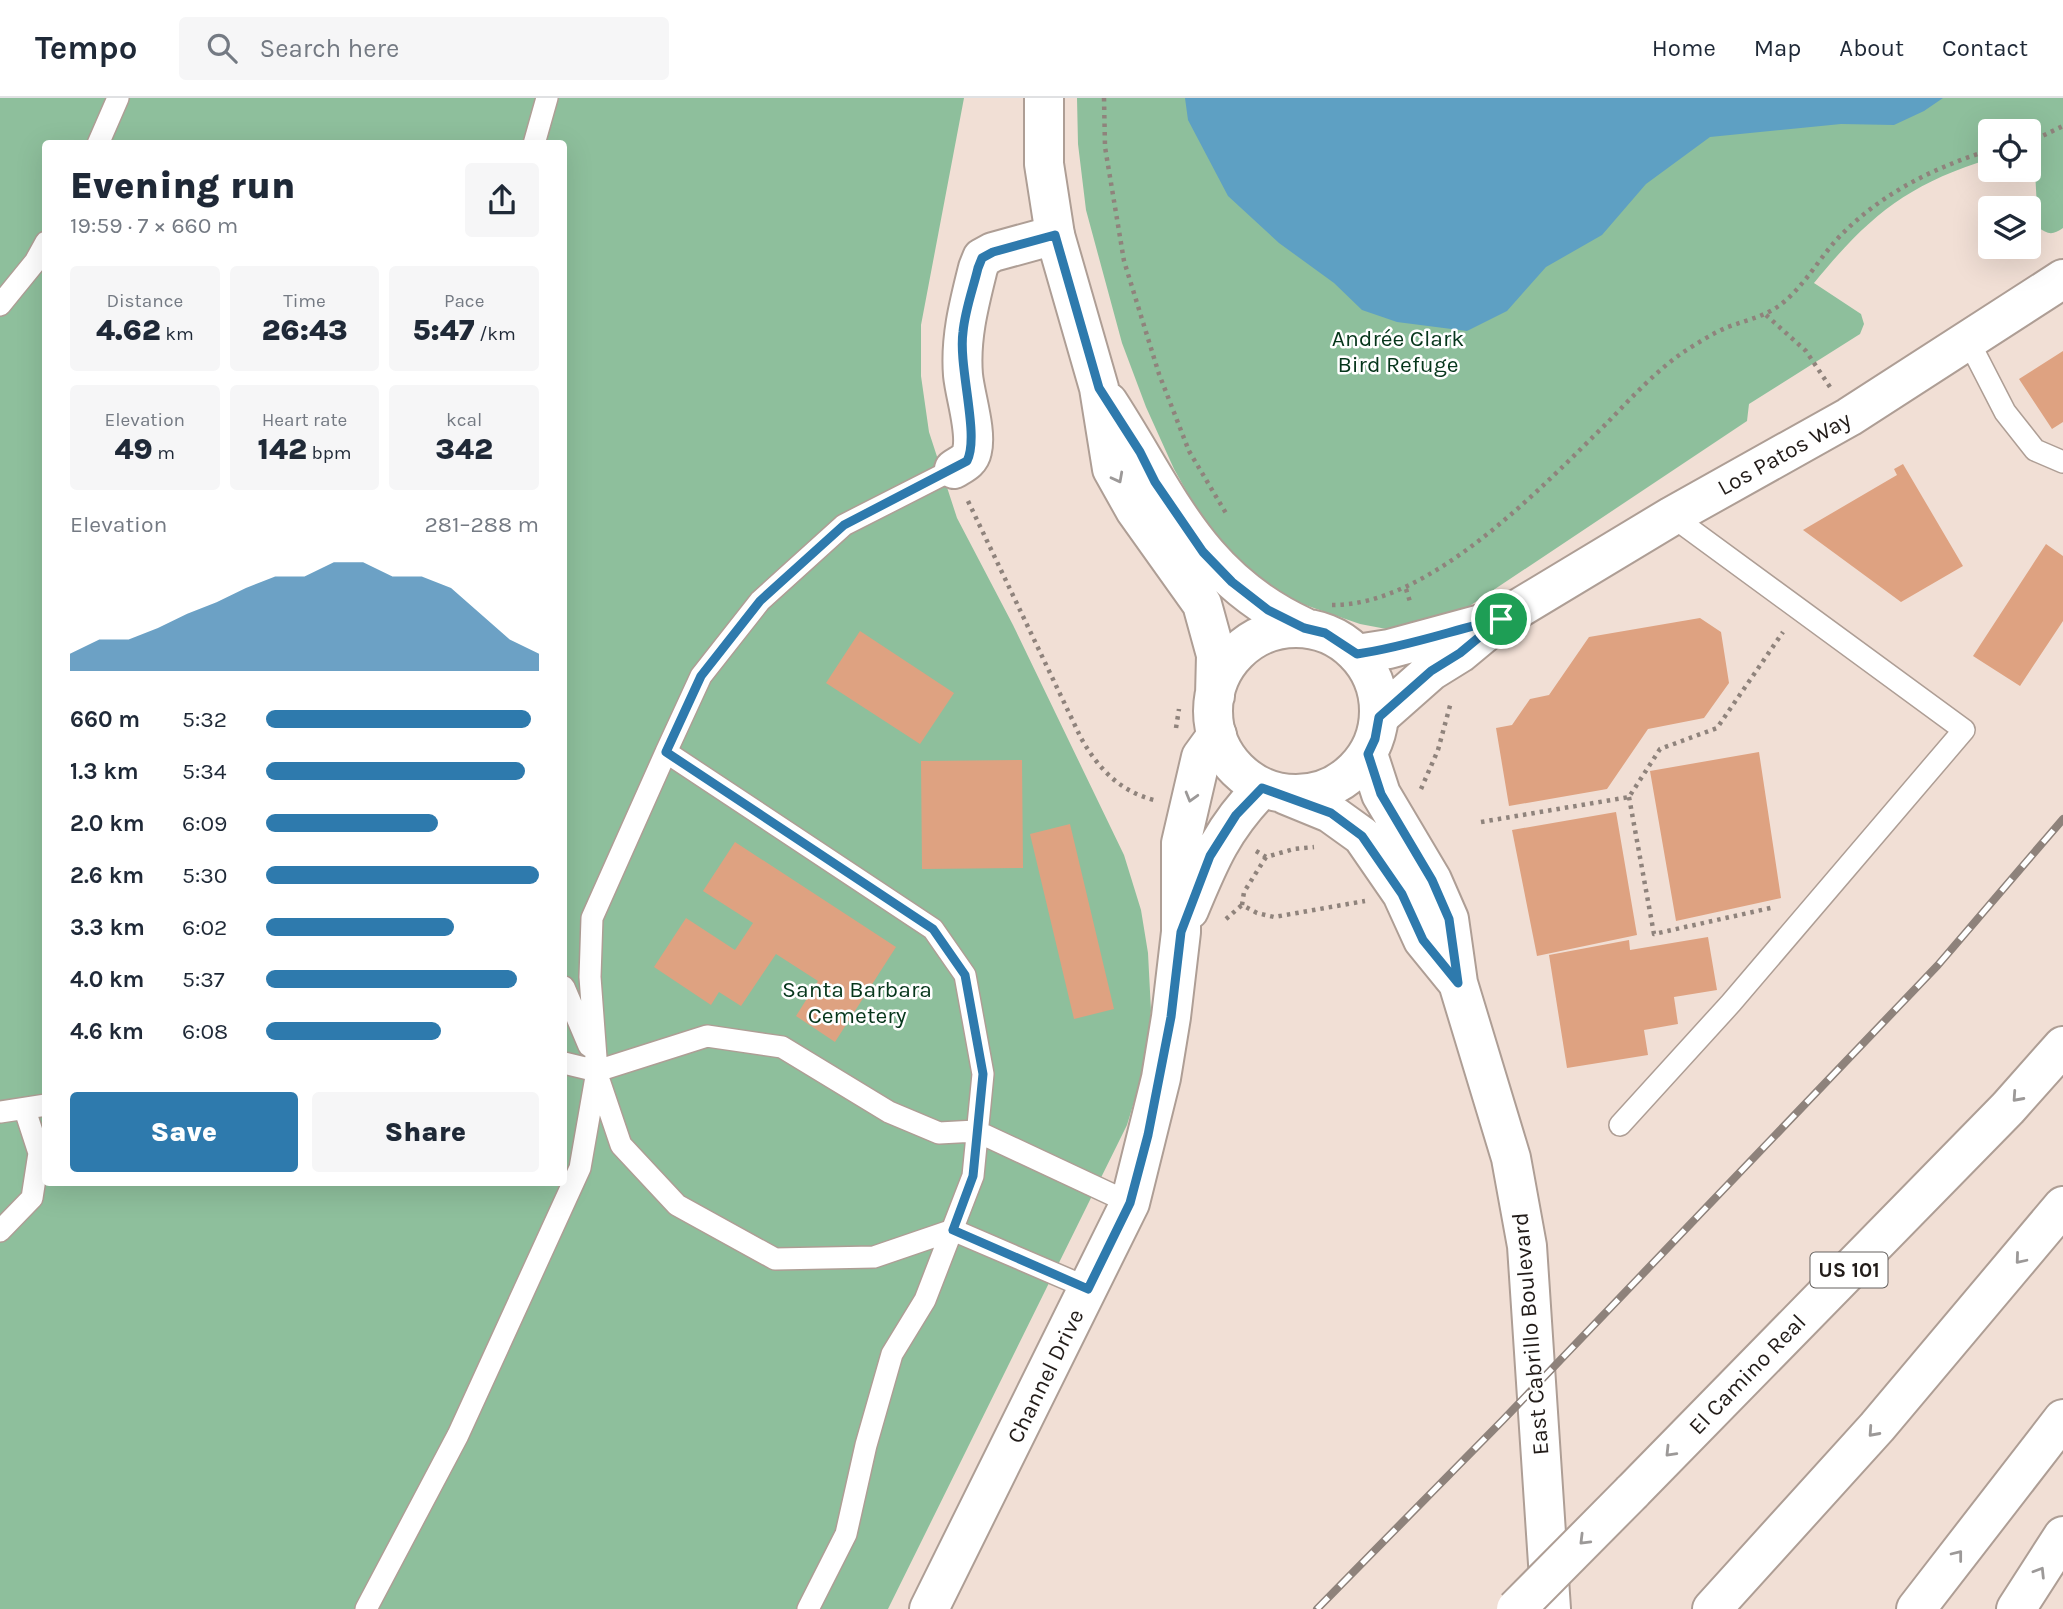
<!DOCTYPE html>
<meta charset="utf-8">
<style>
body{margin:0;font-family:Karla,sans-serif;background:#f6f6f7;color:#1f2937;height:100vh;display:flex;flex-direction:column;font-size:26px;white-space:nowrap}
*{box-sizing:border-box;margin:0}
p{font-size:23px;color:#747a83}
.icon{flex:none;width:38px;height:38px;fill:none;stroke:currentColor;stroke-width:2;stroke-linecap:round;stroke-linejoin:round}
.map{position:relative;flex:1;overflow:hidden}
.side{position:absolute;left:42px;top:42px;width:525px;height:1046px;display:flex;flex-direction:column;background:#fff;border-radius:7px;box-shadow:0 7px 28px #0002}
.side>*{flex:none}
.tools{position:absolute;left:1978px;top:21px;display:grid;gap:14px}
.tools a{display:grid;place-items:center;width:63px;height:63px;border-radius:7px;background:#fff;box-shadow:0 7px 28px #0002;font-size:35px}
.pin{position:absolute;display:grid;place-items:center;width:60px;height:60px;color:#fff;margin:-30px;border:4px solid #fff;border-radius:50%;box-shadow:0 2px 7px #0007}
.round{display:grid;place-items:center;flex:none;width:74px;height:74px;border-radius:7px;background:#f6f6f7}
.headline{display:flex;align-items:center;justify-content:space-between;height:119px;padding:0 28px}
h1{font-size:38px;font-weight:800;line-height:52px}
.figures{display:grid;grid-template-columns:repeat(3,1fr);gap:10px;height:119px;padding:7px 28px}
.figures div{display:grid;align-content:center;border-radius:7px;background:#f6f6f7;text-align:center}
.figures b{font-size:30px;font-weight:800}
.figures small{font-size:19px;font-weight:400}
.figures p{font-size:19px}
.chart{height:196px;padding:14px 28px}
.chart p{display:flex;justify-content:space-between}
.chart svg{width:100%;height:126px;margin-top:7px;fill:#2e7aad;opacity:.7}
.button{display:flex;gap:14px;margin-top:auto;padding:14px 28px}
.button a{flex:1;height:80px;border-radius:7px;background:#2e7aad;color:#fff;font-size:28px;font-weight:800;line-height:80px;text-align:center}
.button a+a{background:#f6f6f7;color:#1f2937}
ul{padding:0 28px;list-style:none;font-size:23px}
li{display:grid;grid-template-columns:112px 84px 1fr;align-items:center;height:52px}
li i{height:18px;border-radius:9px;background:#2e7aad}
header{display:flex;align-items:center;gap:42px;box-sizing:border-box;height:98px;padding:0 35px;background:#fff;border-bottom:2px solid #e0e1e3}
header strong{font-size:33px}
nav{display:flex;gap:38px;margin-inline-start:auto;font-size:24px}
.search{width:490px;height:63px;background:#f6f6f7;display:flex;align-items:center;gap:18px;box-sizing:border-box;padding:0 24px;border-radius:7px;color:#747a83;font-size:26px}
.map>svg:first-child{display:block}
.green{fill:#8ebf9c;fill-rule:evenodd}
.water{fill:#5ea0c3}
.building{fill:#dea281}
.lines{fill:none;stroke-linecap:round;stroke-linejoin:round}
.service-casing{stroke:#ae9e95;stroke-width:24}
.minor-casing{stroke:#ae9e95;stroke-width:42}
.tertiary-casing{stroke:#ae9e95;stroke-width:42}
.secondary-casing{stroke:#ae9e95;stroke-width:42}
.primary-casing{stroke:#ae9e95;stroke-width:42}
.motorway-casing{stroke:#ae9e95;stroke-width:42}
.path{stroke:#8f837c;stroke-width:4.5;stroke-dasharray:3.5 5;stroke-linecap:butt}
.service{stroke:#fff;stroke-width:21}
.minor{stroke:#fff;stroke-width:38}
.tertiary{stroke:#fff;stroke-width:38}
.secondary{stroke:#fff;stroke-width:38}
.primary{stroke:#fff;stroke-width:38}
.motorway{stroke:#fff;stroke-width:38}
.rail-casing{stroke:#8e827b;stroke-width:8}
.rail{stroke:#fff;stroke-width:5;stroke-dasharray:16;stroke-linecap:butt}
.motorway-bridge-casing{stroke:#ae9e95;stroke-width:42;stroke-linecap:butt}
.motorway-bridge{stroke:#fff;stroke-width:38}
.oneway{stroke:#9c9998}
.route-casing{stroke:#fff;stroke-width:14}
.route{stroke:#2e7aad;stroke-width:9}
.labels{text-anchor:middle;stroke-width:5;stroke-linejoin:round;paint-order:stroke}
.shield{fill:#fff;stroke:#64605e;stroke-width:2}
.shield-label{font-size:21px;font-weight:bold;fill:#221c19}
.park-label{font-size:23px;fill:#06361b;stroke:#fff}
.street-label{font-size:23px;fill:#221c19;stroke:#fff}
</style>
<header>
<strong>Tempo</strong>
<div class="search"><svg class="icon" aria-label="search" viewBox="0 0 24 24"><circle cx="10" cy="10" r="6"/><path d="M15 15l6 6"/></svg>Search here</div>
<nav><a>Home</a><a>Map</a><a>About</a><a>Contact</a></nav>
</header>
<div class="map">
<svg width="2063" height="1511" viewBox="0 0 2063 1511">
<rect width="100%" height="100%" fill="#f1dfd5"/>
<path class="green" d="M0 0H964L921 227V278L929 334 957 420 1013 527 1124 757 1141 812 1148 855 1151 913 1144 971 1127 1027 888 1511H0ZM46 46H564V1085H46Z
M1077 0H2063V130C2053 137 2048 137 2038 129L2034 54H2028V33H1990V61C1907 86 1868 119 1814 185L1861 216 1864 226 1860 236 1749 306 1747 323 1462 513 1397 533 1360 526 1285 500 1217 448 1174 371 1146 309 1122 245 1086 112 1078 46Z"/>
<path class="water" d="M1185 0H1943L1924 13 1894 27 1841 26 1710 39 1646 86 1602 137 1546 169 1507 213 1467 233 1397 224 1362 212 1334 185 1279 145 1228 98 1188 22Z"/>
<path class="building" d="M2063 253V324L2052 331 2019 281Z
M1903 366 1963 468 1901 504 1803 432 1897 377 1894 371Z
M2046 446 2063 458V523L2020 588 1973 558Z
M1700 520 1721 534 1729 585 1704 620 1648 631 1607 691 1509 708 1496 630 1512 627 1530 601 1549 597 1589 539Z
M860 533 954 595 920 646 826 585Z
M1759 654 1781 800 1676 823 1650 673Z
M1022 662 1023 770 922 771 921 663Z
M1616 714 1637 837 1537 858 1512 732Z
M1070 726 1114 911 1074 921 1030 736Z
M735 744 896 849 835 944 796 918 818 883 776 856 741 908 719 894 711 907 654 869 686 820 735 852 753 825 703 793Z
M1708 839 1717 892 1674 899 1678 926 1644 932 1648 957 1567 970 1549 857 1629 842 1630 852Z"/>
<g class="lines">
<g class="service-casing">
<path id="service" d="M98 46 118 0
M534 46 547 0
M0 207 35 164 46 144
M1968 242 2005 314 2035 352 2063 364
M564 889 589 948
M564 965 597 973 707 938 782 949 889 1014 939 1035 976 1033 1130 1105
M598 979 621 1047 677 1107 775 1161 874 1159 953 1132 1088 1190
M0 1014 46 1007
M1620 1027 1731 905 1964 632 1672 418
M0 1133 32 1100 39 1055 25 1012
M366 1511 458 1337 580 1070 597 973 590 879 592 820 666 654
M808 1511 846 1436 866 1347 892 1256 925 1202 973 1078 983 976 965 877 933 831 666 654 701 578 760 503 844 427 954 371"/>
</g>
<g class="minor-casing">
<path id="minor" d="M954 371C962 366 970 363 972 353 977 333 965 298 963 277 960 240 969 206 978 170L982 160 993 154 1055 137"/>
</g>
<g class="tertiary-casing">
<path id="tertiary" d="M1189 812C1210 761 1223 730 1262 690
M929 1511 1130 1105 1161 980 1171 919 1181 834V745L1201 659 1217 637"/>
</g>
<g class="secondary-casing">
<path id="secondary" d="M1357 556 1389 551 1492 523
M1379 619 1431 573 1460 555 1501 521 1672 418 1849 319 2063 181"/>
</g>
<g class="primary-casing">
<path id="primary" d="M1044 0V66L1055 137 1099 290 1112 371 1135 412 1202 506 1216 557 1215 598
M1108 304C1168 396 1197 480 1304 529
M1213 613a83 83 0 1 1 166 0a83 83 0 1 1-166 0Z
M1368 656 1381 696 1432 782 1449 821 1458 885 1511 1060 1527 1148 1551 1511
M1286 697 1330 715 1362 738 1402 796 1423 842 1458 885"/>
</g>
<g class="motorway-casing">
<path id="motorway" d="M1632 1394 2008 1010 2063 948
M1712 1511 1877 1329 2063 1108
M1916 1511 2063 1321
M2016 1511 2063 1438"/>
</g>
<path class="path" d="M1104 0 1105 49 1124 163 1159 276 1189 353 1227 417
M2028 45 2063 28
M1766 217 1806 253 1830 289
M968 403 1081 640C1098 670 1119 693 1154 702
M1406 491 1411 507
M1332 507C1430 508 1542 389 1608 324 1631 300 1655 274 1682 255 1696 246 1713 235 1728 229 1749 221 1768 218 1785 203 1807 184 1820 159 1840 138 1882 95 1933 70 1990 52
M1176 630 1179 611
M1421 691 1438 652 1451 604
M1629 699 1654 836 1775 809
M1481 724 1629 699 1660 651 1717 630 1783 534
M1256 753 1266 759 1294 751 1314 749
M1266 759 1244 794 1242 807 1257 815 1274 819 1365 803
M1226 821 1242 807"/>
<use href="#service" class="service"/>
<use href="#minor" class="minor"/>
<use href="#tertiary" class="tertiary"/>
<use href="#secondary" class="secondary"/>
<use href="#primary" class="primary"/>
<use href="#motorway" class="motorway"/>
<g class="rail-casing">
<path id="rail" d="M1317 1511 1503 1322 1938 867 2063 721"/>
</g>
<use href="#rail" class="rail"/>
<g class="motorway-bridge-casing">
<path id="motorway-bridge" d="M1516 1511 1632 1394"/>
</g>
<use href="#motorway-bridge" class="motorway-bridge"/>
</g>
<defs><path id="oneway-chevron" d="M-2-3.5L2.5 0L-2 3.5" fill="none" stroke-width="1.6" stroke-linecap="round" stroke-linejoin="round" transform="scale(1.75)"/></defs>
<g class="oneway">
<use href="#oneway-chevron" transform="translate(1118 380) rotate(62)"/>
<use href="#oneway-chevron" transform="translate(1191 699) rotate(106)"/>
<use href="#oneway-chevron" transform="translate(2017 999) rotate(132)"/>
<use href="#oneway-chevron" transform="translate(2020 1161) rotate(130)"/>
<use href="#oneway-chevron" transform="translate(1873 1334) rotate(132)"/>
<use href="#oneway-chevron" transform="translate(1670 1354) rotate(134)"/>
<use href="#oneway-chevron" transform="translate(1584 1442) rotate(135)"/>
<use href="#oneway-chevron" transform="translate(1958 1457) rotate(-52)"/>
<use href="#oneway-chevron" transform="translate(2040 1474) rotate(-58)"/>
</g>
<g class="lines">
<g class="route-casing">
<path id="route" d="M1055 137 1099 290 1140 354 1155 384 1203 454 1232 484 1268 512 1304 530 1325 535 1357 556C1406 549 1453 532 1501 521L1460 555 1431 573 1379 619 1375 641 1368 656 1381 696 1432 782 1449 821 1458 885 1423 842 1402 796 1362 738 1331 715 1262 690 1236 717 1210 758 1181 834 1171 919 1148 1037 1130 1105 1088 1191 953 1132 973 1078 983 976 965 877 933 831 666 654 701 578 760 503 844 427 967 363C980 338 958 269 963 234 965 212 973 191 978 170L982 160 993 154Z"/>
</g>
<use href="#route" class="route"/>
</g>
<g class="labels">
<rect class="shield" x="1810.5" y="1154.5" width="77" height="35" rx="5"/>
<g class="shield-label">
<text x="1849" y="1179">US 101</text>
</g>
<g class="park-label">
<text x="1398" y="248">Andrée Clark<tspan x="1398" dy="26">Bird Refuge</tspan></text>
<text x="857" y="899">Santa Barbara<tspan x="857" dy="26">Cemetery</tspan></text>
</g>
<g class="street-label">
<text transform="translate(1784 355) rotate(-29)" y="8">Los Patos Way</text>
<text transform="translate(1530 1236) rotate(-95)" y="8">East Cabrillo Boulevard</text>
<text transform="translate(1747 1276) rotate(-46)" y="8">El Camino Real</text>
<text transform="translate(1045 1278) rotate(-64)" y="8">Channel Drive</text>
</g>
</g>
</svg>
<div class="tools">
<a><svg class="icon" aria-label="locate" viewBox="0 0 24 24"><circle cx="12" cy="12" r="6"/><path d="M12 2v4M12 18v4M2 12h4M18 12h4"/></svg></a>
<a><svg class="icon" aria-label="layers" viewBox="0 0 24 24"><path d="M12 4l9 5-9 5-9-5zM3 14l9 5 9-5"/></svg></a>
</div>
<div class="pin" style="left:1501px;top:521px;background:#1e9e55"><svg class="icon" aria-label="arrive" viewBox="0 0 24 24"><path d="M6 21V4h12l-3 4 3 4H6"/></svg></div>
<section class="side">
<div class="headline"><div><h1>Evening run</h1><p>19:59 · 7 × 660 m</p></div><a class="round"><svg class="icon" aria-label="share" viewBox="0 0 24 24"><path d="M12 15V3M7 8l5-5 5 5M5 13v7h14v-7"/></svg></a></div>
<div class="figures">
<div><p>Distance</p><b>4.62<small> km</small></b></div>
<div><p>Time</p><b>26:43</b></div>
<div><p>Pace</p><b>5:47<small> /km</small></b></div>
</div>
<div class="figures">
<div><p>Elevation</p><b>49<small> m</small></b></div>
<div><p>Heart rate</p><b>142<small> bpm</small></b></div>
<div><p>kcal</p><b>342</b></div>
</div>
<div class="chart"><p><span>Elevation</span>281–288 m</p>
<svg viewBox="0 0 160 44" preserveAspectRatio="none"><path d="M0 44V38L10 33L20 33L30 29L40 24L50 20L60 15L70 11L80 11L90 6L100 6L110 11L120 11L130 15L140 24L150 33L160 38V44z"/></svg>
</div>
<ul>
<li><b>660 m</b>5:32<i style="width:97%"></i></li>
<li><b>1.3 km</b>5:34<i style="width:95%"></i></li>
<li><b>2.0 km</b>6:09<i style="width:63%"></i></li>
<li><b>2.6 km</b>5:30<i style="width:100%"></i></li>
<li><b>3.3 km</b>6:02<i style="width:69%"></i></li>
<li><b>4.0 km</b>5:37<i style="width:92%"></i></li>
<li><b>4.6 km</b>6:08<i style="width:64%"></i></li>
</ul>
<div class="button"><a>Save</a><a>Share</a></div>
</section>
</div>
